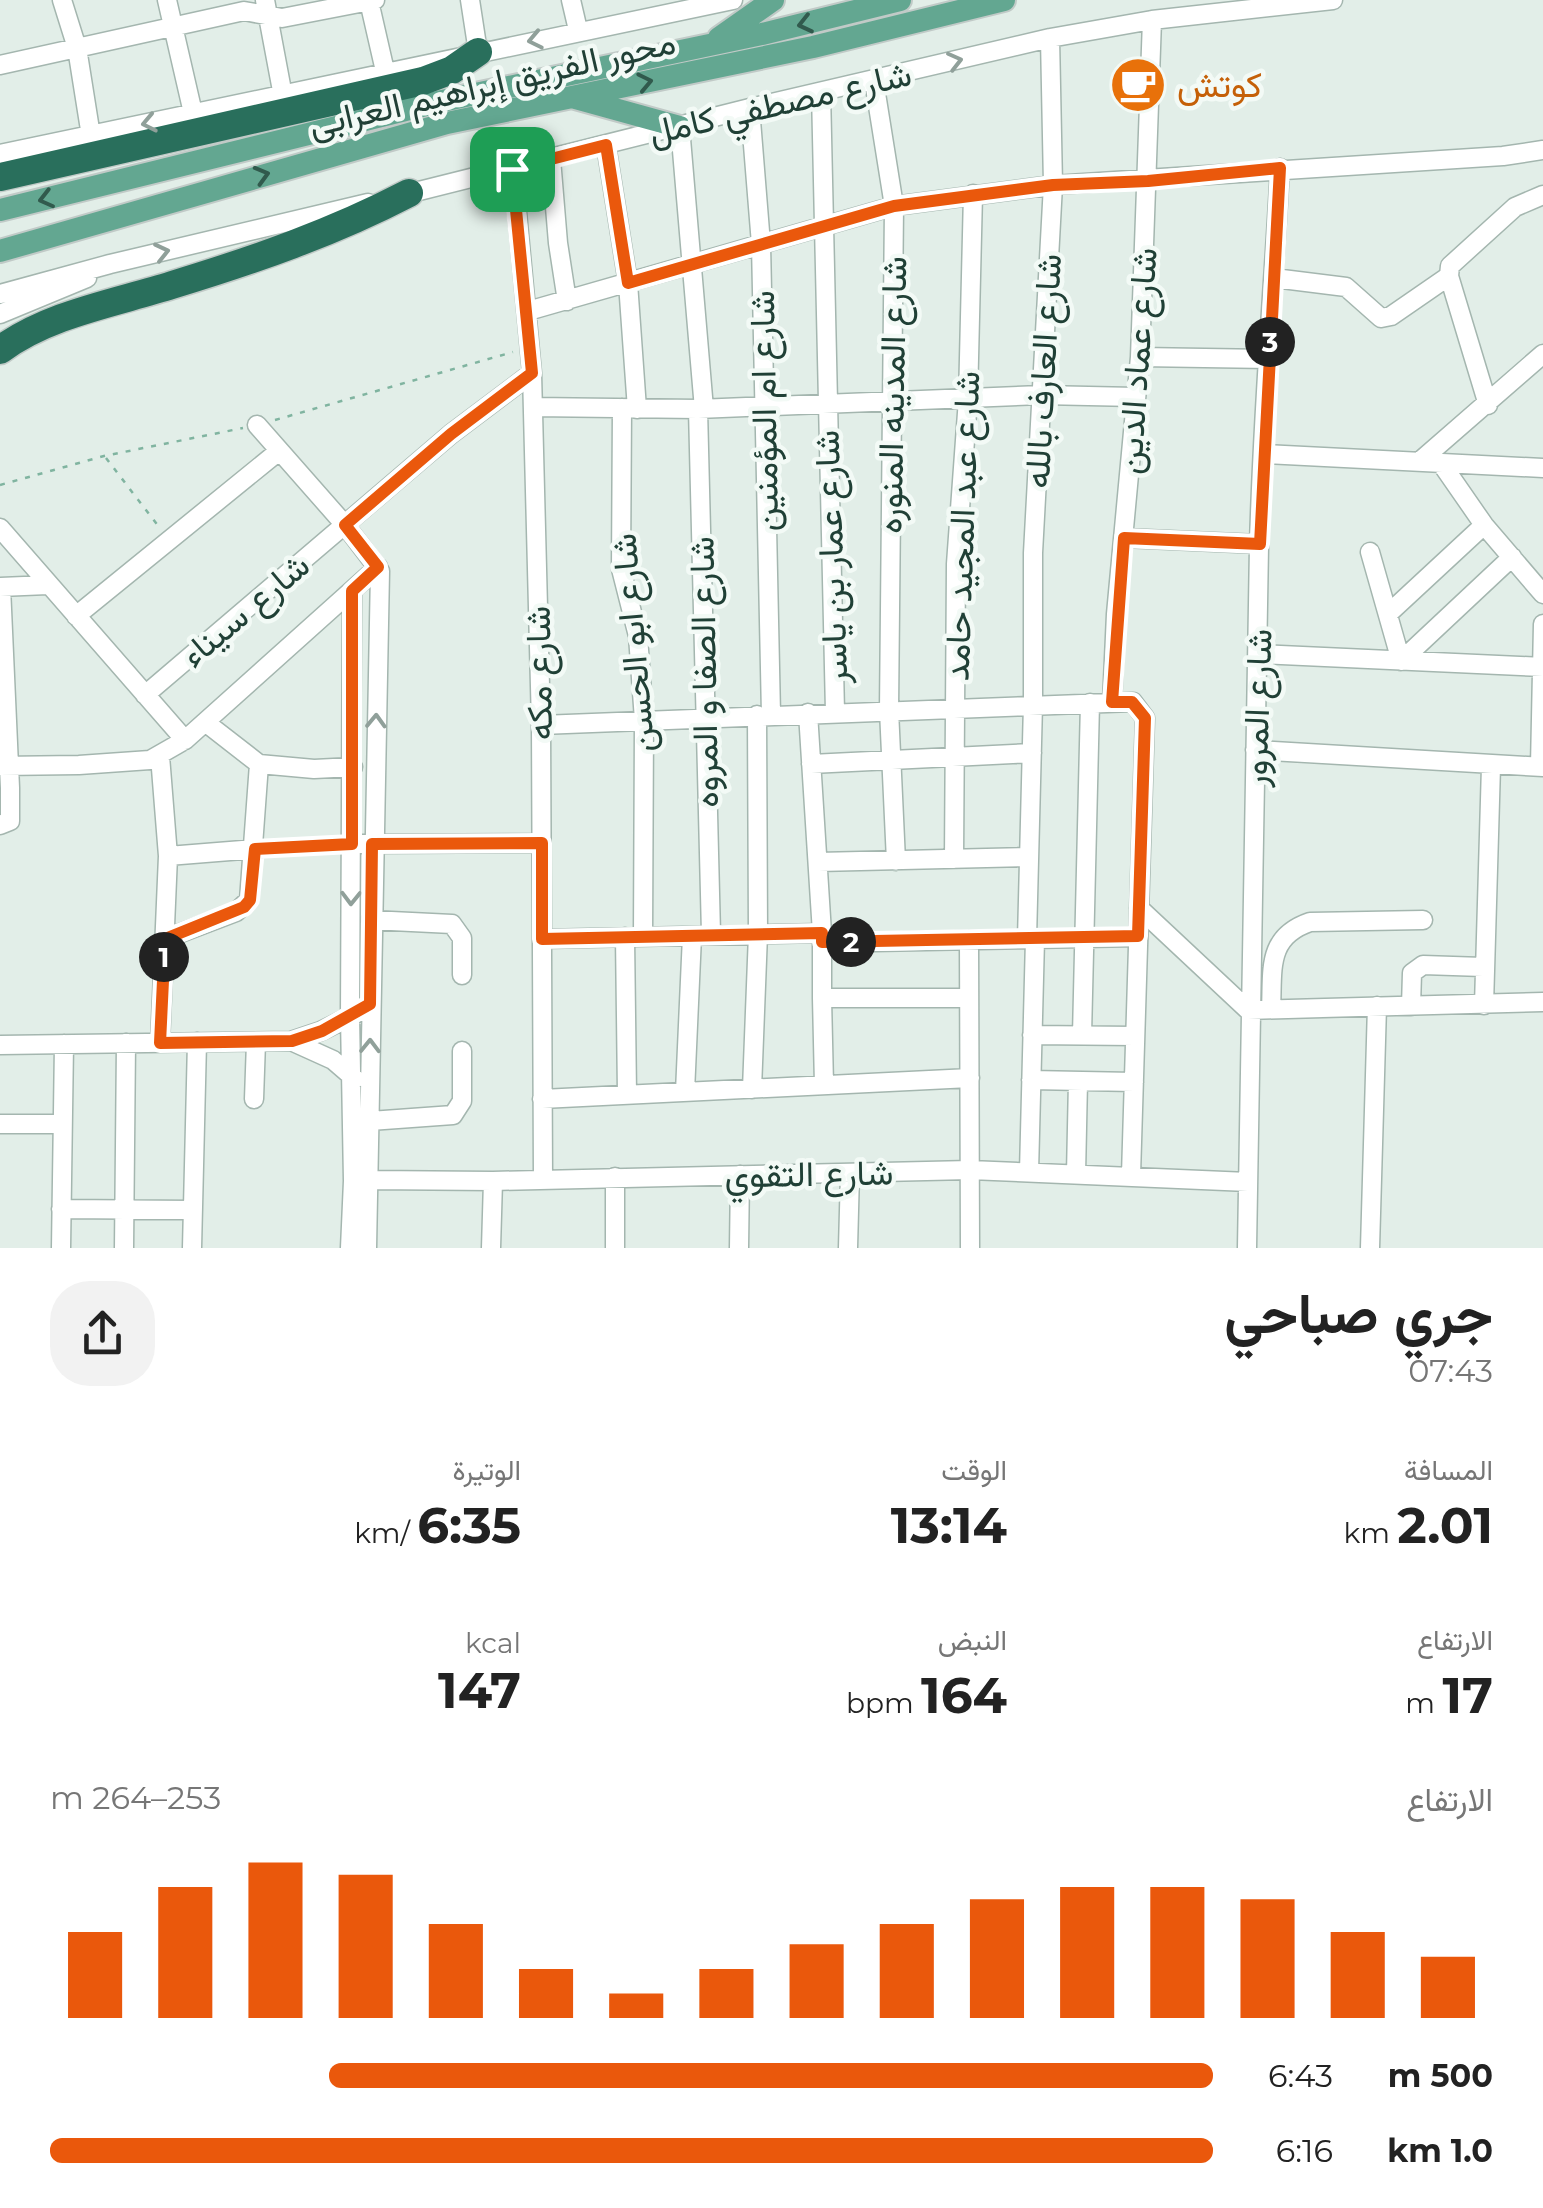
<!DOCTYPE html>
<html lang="ar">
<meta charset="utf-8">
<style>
body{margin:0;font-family:Montserrat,Vazirmatn,sans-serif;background:#f2f2f2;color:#222;direction:rtl;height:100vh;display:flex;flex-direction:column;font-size:38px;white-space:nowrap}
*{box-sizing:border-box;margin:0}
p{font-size:32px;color:#767676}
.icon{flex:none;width:55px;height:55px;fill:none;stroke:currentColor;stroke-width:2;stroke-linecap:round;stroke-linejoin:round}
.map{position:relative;height:1248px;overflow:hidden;direction:ltr}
.panel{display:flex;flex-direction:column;background:#fff;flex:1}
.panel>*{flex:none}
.pin{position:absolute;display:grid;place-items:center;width:85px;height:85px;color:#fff;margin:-42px;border-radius:20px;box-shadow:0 5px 15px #0006}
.km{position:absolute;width:50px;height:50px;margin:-25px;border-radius:50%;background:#222;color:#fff;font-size:28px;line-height:50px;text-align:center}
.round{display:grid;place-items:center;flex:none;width:105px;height:105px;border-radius:40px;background:#f2f2f2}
.summary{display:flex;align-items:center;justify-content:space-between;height:170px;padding:0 50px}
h1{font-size:55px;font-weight:700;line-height:75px}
.stats{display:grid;grid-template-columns:repeat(3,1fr);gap:15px;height:170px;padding:10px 50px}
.stats div{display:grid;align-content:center}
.stats b{font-size:50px;font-weight:700}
.stats small{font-size:28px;font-weight:400}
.stats p{font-size:28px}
.chart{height:280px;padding:20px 50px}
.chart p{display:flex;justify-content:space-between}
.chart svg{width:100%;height:180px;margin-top:10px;stroke:#ea580c;stroke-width:6}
ul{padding:0 50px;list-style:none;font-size:32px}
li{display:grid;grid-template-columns:160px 120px 1fr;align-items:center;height:75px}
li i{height:25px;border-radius:12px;background:#ea580c}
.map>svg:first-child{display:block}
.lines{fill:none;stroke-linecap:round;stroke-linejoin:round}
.minor-casing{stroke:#a4b6af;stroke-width:21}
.major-casing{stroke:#c1cac7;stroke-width:26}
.highway-casing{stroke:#c1cac7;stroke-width:31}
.path{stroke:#80b4a0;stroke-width:2.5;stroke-dasharray:5 8;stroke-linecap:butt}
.minor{stroke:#fff;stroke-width:18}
.major{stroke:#63a791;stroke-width:22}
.highway{stroke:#296f5c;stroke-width:28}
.oneway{stroke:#315a4d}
.oneway2{stroke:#90a09a}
.route-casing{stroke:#fff;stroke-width:20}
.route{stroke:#ea580c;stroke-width:12}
.labels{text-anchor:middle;stroke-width:9;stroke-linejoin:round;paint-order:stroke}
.street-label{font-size:35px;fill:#204036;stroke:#f3faf6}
.food-label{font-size:35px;fill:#c56008;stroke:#f3faf6;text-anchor:start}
</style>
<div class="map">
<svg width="1543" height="1248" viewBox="0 0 1543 1248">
<rect width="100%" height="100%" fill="#e2eee8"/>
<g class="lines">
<g class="minor-casing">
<path id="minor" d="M62 0 77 48 91 136
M167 0 193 113
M265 0 283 96
M470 0 478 52
M571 0 578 30
M369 1 385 71
M0 65 244 11 282 18 375 0
M874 81 894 206 889 710 896 861
M821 92 835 712
M750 108 761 244 771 715
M680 127 704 409
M606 145 628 283 637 409
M0 154 733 0
M551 159 558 243 567 301
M513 169 532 373 541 725 543 1178
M399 196 750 108 1050 38 1152 20 1333 0
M1274 278 1346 287 1381 318 1391 316 1449 276
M0 294 110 264 368 203
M528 311 894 206 1053 185 1503 156 1543 150
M0 314 87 278
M1140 357 1269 359
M1488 405 1449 276 1450 266 1515 207 1543 195
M533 407 698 409 1041 395 1136 397
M622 408 621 569 638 636 644 720 643 937
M698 409 711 934
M257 425 345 525 380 571 367 1248
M1265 454 1543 468
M1419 462 1543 354
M1441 463 1484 525 1543 594
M0 528 185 740
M1124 538 1259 544
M1370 552 1401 661 1512 557
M0 587 48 585
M1388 614 1484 525
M76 616 279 451
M1259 654 1543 667
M145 695 451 434 532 373
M1112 702 1116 614 1140 357 1152 20
M808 713 822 933
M205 722 259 764 314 769 353 767
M541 725 1133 702 1145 718 1131 1175
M1255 750 1543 767
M160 756 168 856 160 1043
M811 764 1032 753
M0 766 79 765 150 760 185 740 378 567
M1540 766 1543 624
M0 825 10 821V788L1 587
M362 844 541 843
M168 856 255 849
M954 859 956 564 968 399 973 194
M818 862 1029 857
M1139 908 1248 1010 1543 1002
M371 920 452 924 462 938V975
M625 937 627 1094
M165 939 236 912 249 900 259 764
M542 939 822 933V998H969
M1027 939 1033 704V553L1053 185 1050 38
M969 940 970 1248
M822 943 1138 937
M822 998 824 1085
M1484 1005 1491 766
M1411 1006 1412 973 1423 965 1483 967
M1271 1009C1273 970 1266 937 1310 922L1423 920
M1032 1035 1135 1036
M1082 1035 1090 703
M291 1041 333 1060 355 1079
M0 1045 291 1041 321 1031 357 1013
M1031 1080 1134 1082
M752 1089 758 934 757 715
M685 1092 692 936
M254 1099 256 1042
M542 1099 970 1078
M370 1121 453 1115 462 1101V1051
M0 1124H62
M1029 1172 1035 939
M1076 1174 1078 1081
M615 1177V1248
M370 1180 493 1181 970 1170 1248 1182
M61 1209 193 1210
M61 1248 64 1044
M124 1248 126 1043
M192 1248 197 1042
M350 1248 353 1181 350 1017 352 591
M491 1248 493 1181
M739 1248 740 1175
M848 1248 850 1173
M1247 1248C1250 1014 1254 780 1259 546 1262 420 1273 294 1280 168
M1370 1248 1377 1006"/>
</g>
<g class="major-casing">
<path id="major" d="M719 38 773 0
M575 98 680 127
M0 210 442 101 762 34 900 0
M0 251 447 123 813 47 1004 0"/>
</g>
<g class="highway-casing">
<path id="highway" d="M0 177 423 81 452 70 478 52
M0 350C48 314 115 303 172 285 254 260 332 233 409 193"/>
</g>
<path class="path" d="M275 420 513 352
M106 458 159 527
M0 485 104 456 243 428
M271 848 333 845"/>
<use href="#minor" class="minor"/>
<use href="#major" class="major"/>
<use href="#highway" class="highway"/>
</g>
<defs><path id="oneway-chevron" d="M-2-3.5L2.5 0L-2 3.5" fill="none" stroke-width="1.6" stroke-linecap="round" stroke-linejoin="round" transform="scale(2.5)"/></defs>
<g class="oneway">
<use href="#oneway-chevron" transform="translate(805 24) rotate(167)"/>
<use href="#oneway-chevron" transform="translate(645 82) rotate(-12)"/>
<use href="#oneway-chevron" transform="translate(262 175) rotate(-16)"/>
<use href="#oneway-chevron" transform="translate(46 199) rotate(166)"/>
</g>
<g class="oneway2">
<use href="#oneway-chevron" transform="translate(535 40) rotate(168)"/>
<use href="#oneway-chevron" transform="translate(955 61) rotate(-14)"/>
<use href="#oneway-chevron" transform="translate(149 123) rotate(168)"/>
<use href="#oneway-chevron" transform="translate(162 252) rotate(-13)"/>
<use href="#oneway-chevron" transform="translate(376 721) rotate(-88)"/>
<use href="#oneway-chevron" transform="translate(351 898) rotate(91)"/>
<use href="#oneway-chevron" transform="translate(370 1046) rotate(-89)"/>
</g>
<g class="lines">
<g class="route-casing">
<path id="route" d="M606 145 628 283 894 206 1053 185 1148 181 1280 168 1260 544 1124 538 1112 702H1132L1145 718 1138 936 822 942V933L542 939V843L372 844 370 1004 322 1031 292 1041 160 1043 165 939 244 907 250 900 255 849 352 844V591L378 567 345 525 451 434 532 373 512 169Z"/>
</g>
<use href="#route" class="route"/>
</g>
<defs>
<g id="cafe-disc" transform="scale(2.875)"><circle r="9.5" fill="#e8710a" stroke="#f3faf6"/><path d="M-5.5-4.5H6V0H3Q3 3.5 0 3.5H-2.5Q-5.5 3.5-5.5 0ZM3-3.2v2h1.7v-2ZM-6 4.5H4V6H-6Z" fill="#fff"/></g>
</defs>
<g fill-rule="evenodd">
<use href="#cafe-disc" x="1138" y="85"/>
</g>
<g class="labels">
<g class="street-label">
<text transform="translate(492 83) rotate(-13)" y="12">محور الفريق إبراهيم العرابى</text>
<text transform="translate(780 103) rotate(-13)" y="12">شارع مصطفي كامل</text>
<text transform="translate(1137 361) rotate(-86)" y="12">شارع عماد الدين</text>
<text transform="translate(1043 371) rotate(-87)" y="12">شارع العارف بالله</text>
<text transform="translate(892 395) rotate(-89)" y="12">شارع المدينه المنوره</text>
<text transform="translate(764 411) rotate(-91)" y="12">شارع ام المؤمنين</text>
<text transform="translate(962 526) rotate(-88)" y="12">شارع عبد المجيد حامد</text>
<text transform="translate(831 557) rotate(-92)" y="12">شارع عمار بن ياسر</text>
<text transform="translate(245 610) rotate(-40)" y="12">شارع سيناء</text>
<text transform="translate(633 643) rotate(-95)" y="12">شارع ابو الحسن</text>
<text transform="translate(704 672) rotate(-91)" y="12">شارع الصفا و المروه</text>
<text transform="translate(539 673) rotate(-91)" y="12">شارع مكه</text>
<text transform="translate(1257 708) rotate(-88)" y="12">شارع المرور</text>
<text transform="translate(809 1174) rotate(-1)" y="12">شارع التقوي</text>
</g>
<g class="food-label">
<text x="1177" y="97">كوتش</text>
</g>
</g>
</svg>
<div class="pin" style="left:512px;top:169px;background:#1e9e55"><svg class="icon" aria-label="arrive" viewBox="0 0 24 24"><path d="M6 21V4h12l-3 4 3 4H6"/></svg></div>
<b class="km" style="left:164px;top:957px">1</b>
<b class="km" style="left:851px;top:942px">2</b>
<b class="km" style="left:1270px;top:342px">3</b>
</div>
<section class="panel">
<div class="summary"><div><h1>جري صباحي</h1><p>07:43</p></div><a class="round"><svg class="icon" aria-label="share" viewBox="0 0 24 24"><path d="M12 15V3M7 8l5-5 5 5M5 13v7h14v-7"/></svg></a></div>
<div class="stats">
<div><p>المسافة</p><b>2.01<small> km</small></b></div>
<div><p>الوقت</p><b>13:14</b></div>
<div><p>الوتيرة</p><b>6:35<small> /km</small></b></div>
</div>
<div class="stats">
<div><p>الارتفاع</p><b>17<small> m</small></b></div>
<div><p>النبض</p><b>164<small> bpm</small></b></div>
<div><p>kcal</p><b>147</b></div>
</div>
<div class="chart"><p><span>الارتفاع</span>253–264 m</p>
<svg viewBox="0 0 160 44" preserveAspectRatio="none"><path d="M5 44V23M15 44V12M25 44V6M35 44V9M45 44V21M55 44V32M65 44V38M75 44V32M85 44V26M95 44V21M105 44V15M115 44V12M125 44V12M135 44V15M145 44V23M155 44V29"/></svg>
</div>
<ul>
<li><b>500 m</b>6:43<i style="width:76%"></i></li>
<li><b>1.0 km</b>6:16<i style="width:100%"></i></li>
</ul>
</section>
